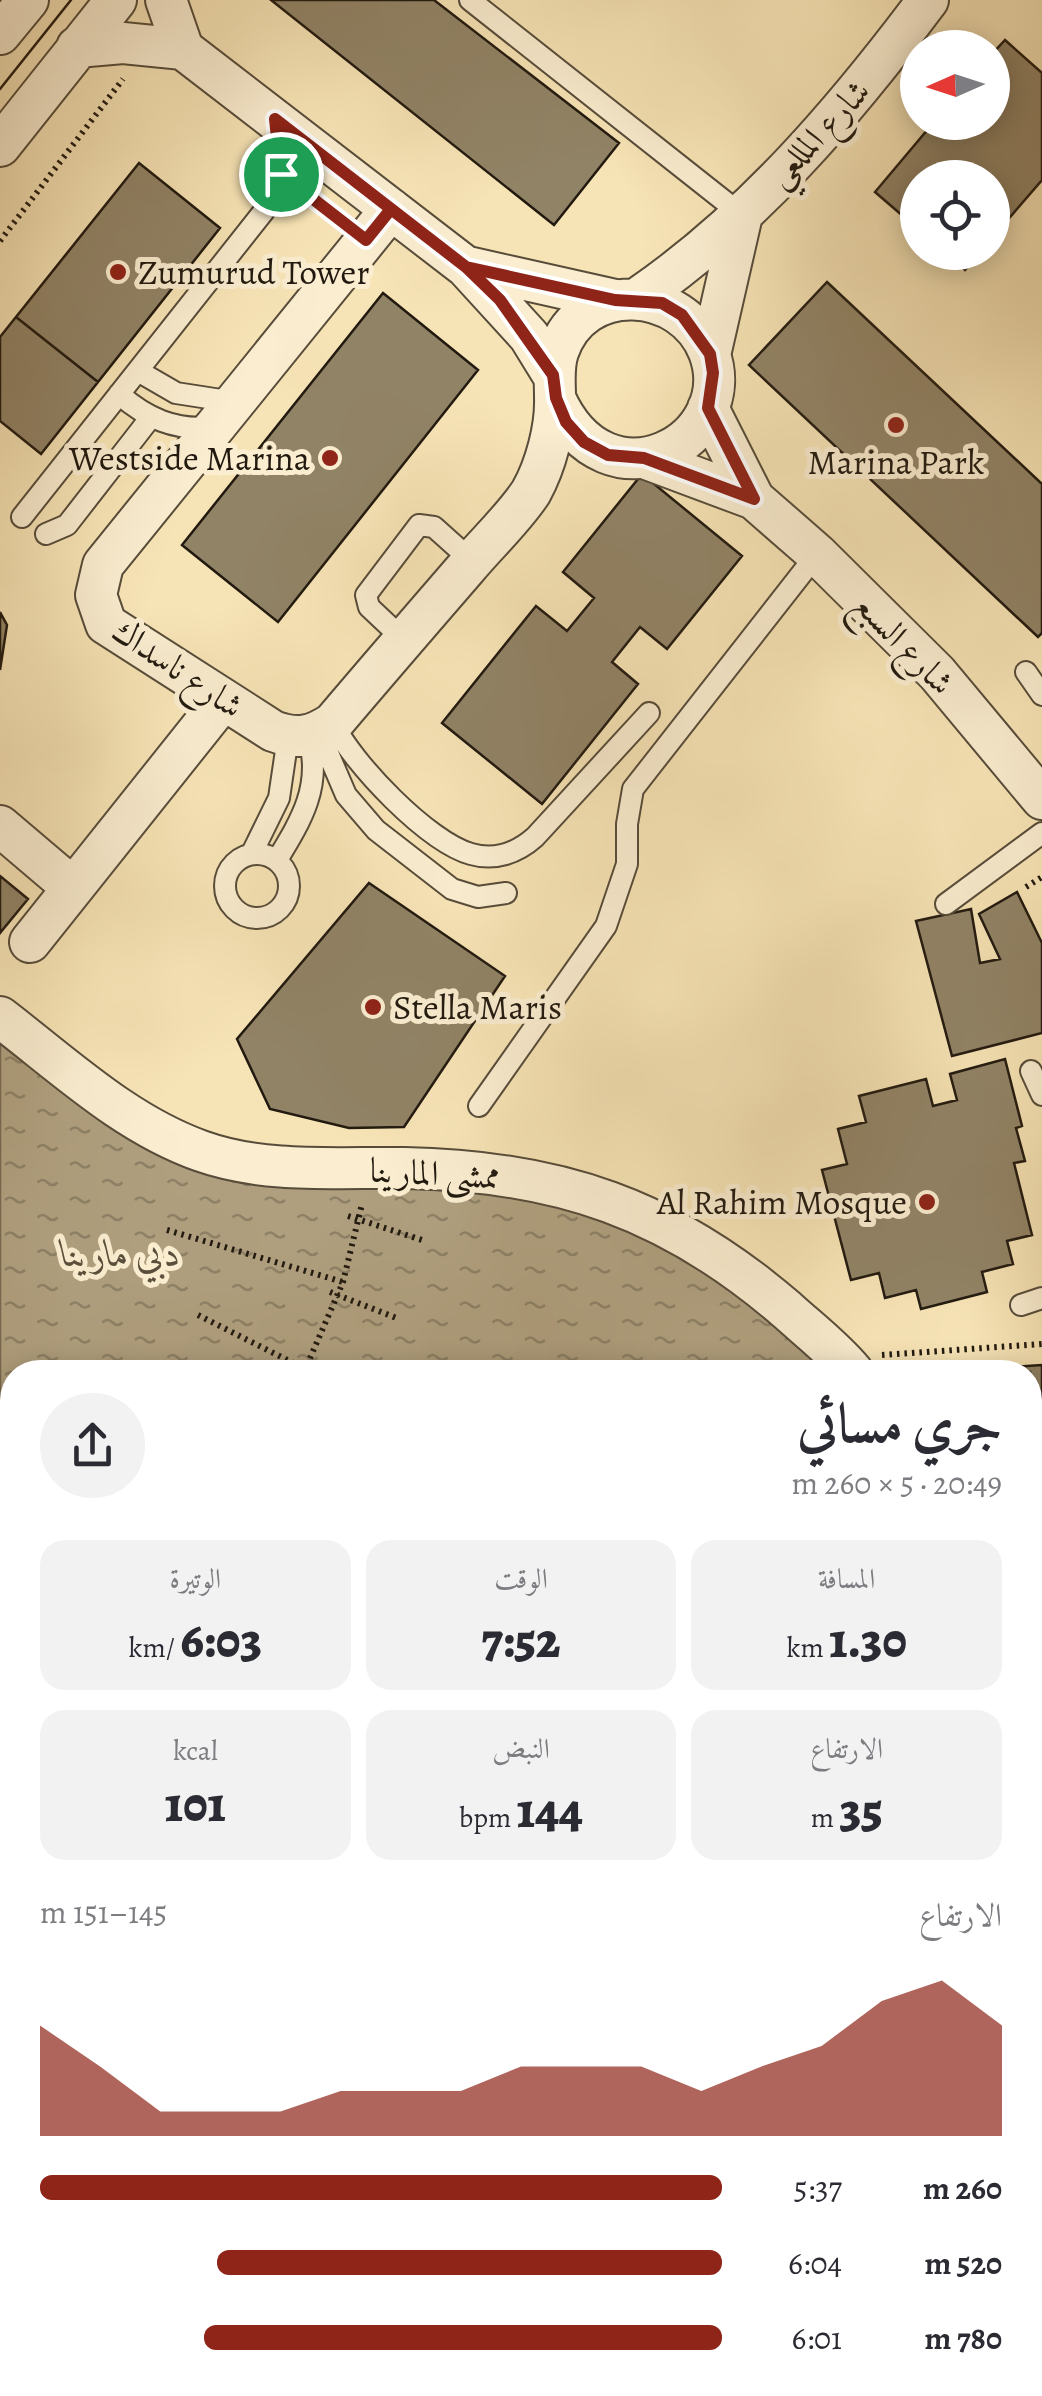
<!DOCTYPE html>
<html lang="ar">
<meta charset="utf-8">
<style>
body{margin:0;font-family:Alegreya,Amiri,serif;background:#f2f2f3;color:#2b2b33;direction:rtl;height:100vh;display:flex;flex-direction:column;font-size:38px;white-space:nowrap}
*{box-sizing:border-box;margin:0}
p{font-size:32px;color:#7c7c81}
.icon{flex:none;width:55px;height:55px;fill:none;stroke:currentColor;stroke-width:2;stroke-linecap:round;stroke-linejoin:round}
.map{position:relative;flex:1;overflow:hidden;direction:ltr}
.sheet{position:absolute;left:0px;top:1360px;width:1042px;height:1038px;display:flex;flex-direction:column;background:#fff;border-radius:40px 40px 0 0;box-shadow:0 5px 25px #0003;direction:rtl}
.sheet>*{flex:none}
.needle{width:65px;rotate:267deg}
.tools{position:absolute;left:900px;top:30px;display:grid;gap:20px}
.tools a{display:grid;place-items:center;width:110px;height:110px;border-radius:50%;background:#fff;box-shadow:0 5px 25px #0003;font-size:50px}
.pin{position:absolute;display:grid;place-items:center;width:85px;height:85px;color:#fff;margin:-42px;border:5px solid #fff;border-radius:50%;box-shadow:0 2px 10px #0007}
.round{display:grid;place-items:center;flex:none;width:105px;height:105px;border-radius:52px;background:#f2f2f3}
.head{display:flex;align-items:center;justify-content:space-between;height:170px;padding:0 40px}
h1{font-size:55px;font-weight:800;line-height:75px}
.stats{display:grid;grid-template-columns:repeat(3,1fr);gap:15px;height:170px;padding:10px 40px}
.stats div{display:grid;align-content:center;border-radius:25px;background:#f2f2f3;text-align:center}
.stats b{font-size:50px;font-weight:800}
.stats small{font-size:28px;font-weight:400}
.stats p{font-size:28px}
.chart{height:280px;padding:20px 40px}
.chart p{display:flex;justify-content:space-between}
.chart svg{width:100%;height:180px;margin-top:10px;fill:#8f2418;opacity:.7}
ul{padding:0 40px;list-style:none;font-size:32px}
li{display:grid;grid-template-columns:160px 120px 1fr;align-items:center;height:75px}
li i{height:25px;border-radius:12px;background:#8f2418}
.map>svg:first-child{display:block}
.water{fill:url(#water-ripples);stroke:#776a52;stroke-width:2.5}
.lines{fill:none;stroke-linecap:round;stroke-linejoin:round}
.ferry{stroke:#5a4f3c;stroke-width:2.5;stroke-dasharray:12 10;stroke-linecap:butt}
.building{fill:#918366;stroke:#221a10;stroke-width:2.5}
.lane-casing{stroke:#574c3a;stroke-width:24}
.street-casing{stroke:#574c3a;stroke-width:44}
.path{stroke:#221a10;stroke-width:6;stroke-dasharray:2.5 5;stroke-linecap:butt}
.lane{stroke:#faedd0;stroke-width:20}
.street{stroke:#faedd0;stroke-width:40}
.tram{stroke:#221a10;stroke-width:2.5}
.route-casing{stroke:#fff;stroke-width:20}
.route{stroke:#8f2418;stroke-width:12}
.poi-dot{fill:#8f2418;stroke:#faedd0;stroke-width:4}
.labels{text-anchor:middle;stroke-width:10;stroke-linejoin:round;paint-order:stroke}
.street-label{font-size:35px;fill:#221a10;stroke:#faedd0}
.poi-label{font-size:35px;fill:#221a10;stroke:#faedd0;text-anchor:start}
.water-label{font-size:38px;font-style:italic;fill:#5a4f3c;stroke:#faedd0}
</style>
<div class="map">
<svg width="1042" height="2396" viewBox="0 0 1042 2396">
<defs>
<pattern id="water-ripples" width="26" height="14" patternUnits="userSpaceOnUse" patternTransform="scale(2.5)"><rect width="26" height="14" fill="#af9f7e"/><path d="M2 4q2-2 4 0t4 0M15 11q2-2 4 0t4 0" fill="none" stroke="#8e8166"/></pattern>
</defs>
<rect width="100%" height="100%" fill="#f7e4b6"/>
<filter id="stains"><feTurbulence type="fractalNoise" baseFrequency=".002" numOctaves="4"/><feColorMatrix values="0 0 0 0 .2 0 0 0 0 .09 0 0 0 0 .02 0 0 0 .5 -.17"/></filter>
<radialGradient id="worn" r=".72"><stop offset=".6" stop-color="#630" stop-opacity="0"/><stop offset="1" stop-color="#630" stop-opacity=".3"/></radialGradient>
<path class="water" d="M0 1028 135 1127 617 1204 840 1372H12V2053L0 2038Z
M63 2385H458L452 2396H62Z"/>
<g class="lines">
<path class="ferry" d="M0 1420 12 1441
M206 2396 208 2385"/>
</g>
<path class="building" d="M271 0H434L619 143 554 225Z
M1005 40 1042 73V180L992 238V178H918V229L875 192 934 122H992V54Z
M139 163 220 228 98 382 16 317Z
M139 163 220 228 41 454 0 421V337Z
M945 252H980L965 270Z
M827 282 1042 484V633L1038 637 749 365Z
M383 293 478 370 278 622 182 545Z
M642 474 742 556 667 649 640 627 612 662 638 684 542 804 442 723 536 606 567 631 594 598 563 572Z
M0 612 7 625 0 670Z
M0 876 28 899 0 933Z
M369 883 505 976 404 1127 349 1128 270 1109 237 1039Z
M1017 892 1042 943V1033L952 1056 916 921 971 909 980 963 1000 959 979 914Z
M1005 1059 1022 1126 1016 1128 1025 1161 1014 1163 1032 1235 1007 1241 1013 1264 982 1272 987 1292 921 1309 916 1290 885 1298 879 1273 851 1280 822 1170 847 1164 838 1129 866 1122 859 1096 926 1079 933 1106 957 1100 950 1074Z
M1042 1365V1601L1030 1599V1372H939Z
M1042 1644V1800L1030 1790V1648Z
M1030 1929 1042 1936V2100L1030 2120Z
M1042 2293V2396H942L953 2385H1030V2307Z
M582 2385H675L721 2396H575Z
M685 2385H783L776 2396H721Z"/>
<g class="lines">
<g class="lane-casing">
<path id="lane" d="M470 0 742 215
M138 371 176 393 234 402
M119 394C146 418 175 431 212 427
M22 517 264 211 281 174 277 126
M46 534 67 525 151 417
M404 640 369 607 366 595 419 525 434 527 472 561
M1026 672 1042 695
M333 723C352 763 428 842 471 854 495 861 517 853 535 837L649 713
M319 732 346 795 376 830 452 889 478 897 506 893
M252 853 279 798 288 737
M225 886a32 32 0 1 1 64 0a32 32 0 1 1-64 0Z
M277 860C302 819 322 786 309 737
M946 904 1042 833
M1031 1071 1042 1095
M479 1106 606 926 627 864V824L633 789 817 554
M1021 1305 1042 1298
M1030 1832 1042 1834"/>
</g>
<g class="street-casing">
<path id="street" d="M166 0 183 49
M0 34 28 0
M77 47 123 43 183 49 466 267 529 336 553 375
M0 146 116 0
M391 209 103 565 96 595 106 624 273 731C297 740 312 737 333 723 377 671 422 619 467 567 487 543 514 518 531 492 546 465 556 427 555 397 555 381 553 367 558 352 582 279 683 285 709 352 742 441 607 515 555 398
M468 267 615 300
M638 298C753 219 845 111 928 0
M710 355 742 215
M708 408 754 499
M644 458 754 499 817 554 937 673 1042 799
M0 826 73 888
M30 942 223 700
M0 1017C64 1066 125 1124 201 1151 265 1174 339 1167 405 1168 559 1171 670 1209 787 1310 809 1330 834 1349 853 1372
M0 2127 12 2144
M1030 2255 1042 2242
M24 2396 27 2385
M469 2396 476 2385
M892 2396 901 2385"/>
</g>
<path class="path" d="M0 241 123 79
M1026 887 1042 877
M348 1216 425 1241
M167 1230 343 1282
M330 1292 399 1319
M198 1315 311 1372
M882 1355 1042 1344
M304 1372 343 1282 362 1204"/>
<use href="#lane" class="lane"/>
<use href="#street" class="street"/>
<path class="tram" d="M0 89 71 0"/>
</g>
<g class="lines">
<g class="route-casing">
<path id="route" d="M281 174 366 240 391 209 466 267 500 300 553 375 556 398 566 422 584 442 608 455 644 458 754 499 708 408 713 373 710 354 682 315 662 303 615 300 466 267 275 119 281 174"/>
</g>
<use href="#route" class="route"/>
</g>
<g class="poi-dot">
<circle cx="118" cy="272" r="10"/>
<circle cx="896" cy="425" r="10"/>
<circle cx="330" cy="458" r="10"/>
<circle cx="373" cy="1007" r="10"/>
<circle cx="927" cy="1202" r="10"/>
</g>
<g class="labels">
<g class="street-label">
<text transform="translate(818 133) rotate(-47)" y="12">شارع المللعي</text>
<text transform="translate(904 643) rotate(46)" y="12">شارع السبع</text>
<text transform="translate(178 668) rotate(34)" y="12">شارع ناسداك</text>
<text transform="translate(435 1173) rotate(3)" y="12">ممشى المارينا</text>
</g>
<g class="poi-label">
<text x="138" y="284">Zumurud Tower</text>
<text x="310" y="470" text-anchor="end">Westside Marina</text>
<text x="896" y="474" text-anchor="middle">Marina Park</text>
<text x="393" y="1019">Stella Maris</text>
<text x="907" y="1214" text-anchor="end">Al Rahim Mosque</text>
</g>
<g class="water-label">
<text x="121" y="1266">دبي مارينا</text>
</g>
</g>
<rect width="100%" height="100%" filter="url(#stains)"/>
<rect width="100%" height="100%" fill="url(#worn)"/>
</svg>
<div class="tools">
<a><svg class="needle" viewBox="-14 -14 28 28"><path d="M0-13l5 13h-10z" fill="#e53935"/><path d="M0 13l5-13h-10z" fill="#7c7c81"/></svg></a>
<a><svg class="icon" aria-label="locate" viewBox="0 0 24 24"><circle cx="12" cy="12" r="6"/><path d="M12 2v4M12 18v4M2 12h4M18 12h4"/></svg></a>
</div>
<div class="pin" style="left:281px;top:174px;background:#1e9e55"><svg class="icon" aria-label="arrive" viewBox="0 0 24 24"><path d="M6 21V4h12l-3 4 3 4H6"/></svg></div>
<section class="sheet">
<div class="head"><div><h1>جري مسائي</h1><p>20:49 · 5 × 260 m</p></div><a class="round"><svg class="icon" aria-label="share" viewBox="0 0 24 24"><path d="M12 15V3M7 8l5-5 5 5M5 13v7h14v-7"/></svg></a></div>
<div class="stats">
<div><p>المسافة</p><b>1.30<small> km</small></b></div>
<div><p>الوقت</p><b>7:52</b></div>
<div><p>الوتيرة</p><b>6:03<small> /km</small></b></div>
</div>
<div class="stats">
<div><p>الارتفاع</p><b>35<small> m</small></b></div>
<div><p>النبض</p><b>144<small> bpm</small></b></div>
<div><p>kcal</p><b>101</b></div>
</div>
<div class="chart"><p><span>الارتفاع</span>145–151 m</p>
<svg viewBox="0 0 160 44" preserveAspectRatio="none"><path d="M0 44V17L10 27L20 38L30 38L40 38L50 33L60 33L70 33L80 27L90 27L100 27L110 33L120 27L130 22L140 11L150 6L160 17V44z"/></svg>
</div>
<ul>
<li><b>260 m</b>5:37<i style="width:100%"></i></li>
<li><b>520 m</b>6:04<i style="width:74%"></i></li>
<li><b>780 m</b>6:01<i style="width:76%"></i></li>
</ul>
</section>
</div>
